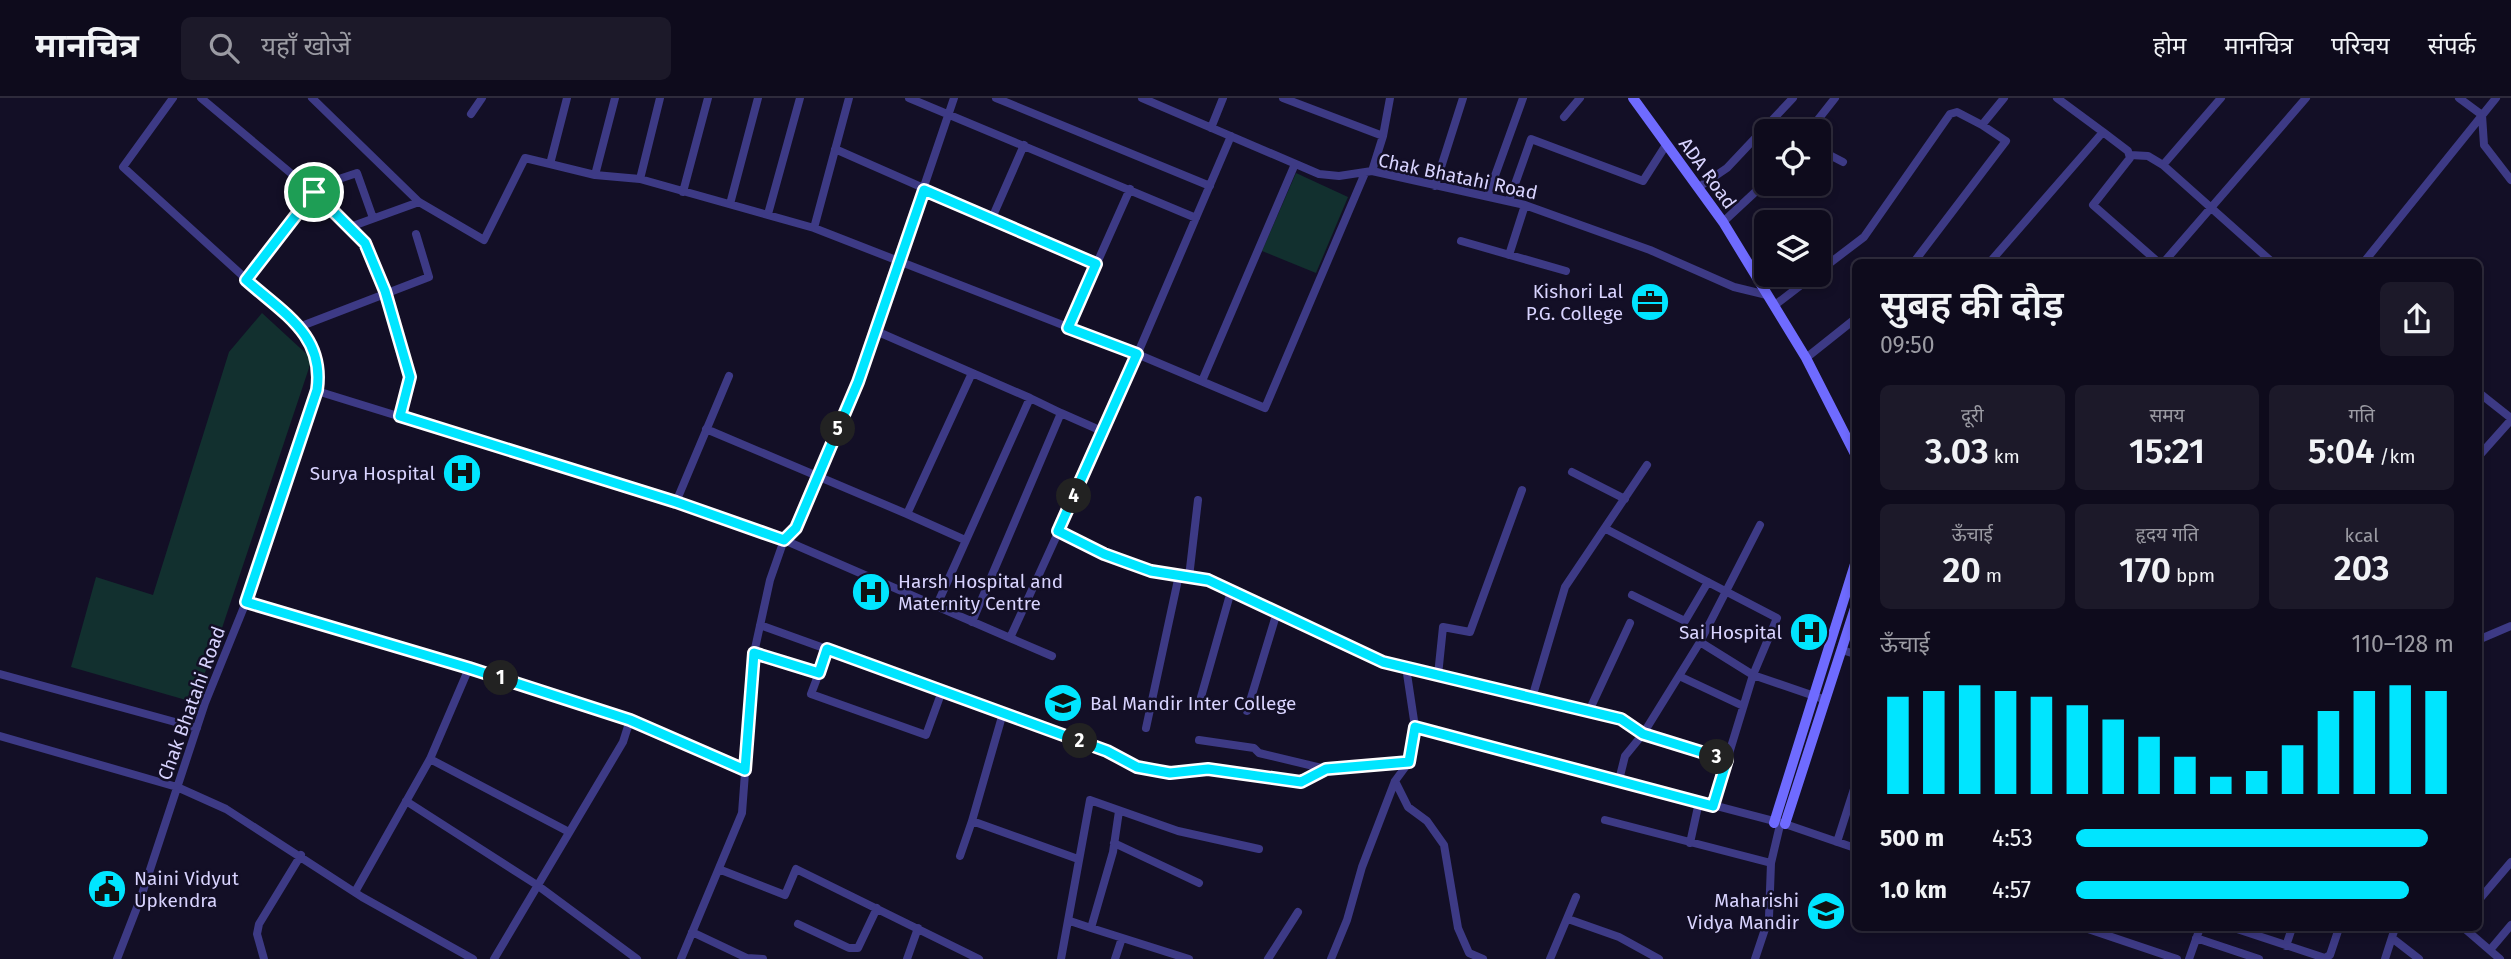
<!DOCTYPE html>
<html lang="hi">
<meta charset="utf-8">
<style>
body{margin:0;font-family:"Fira Sans","Noto Sans Devanagari",sans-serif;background:#1c1929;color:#f1f3f6;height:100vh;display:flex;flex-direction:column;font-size:26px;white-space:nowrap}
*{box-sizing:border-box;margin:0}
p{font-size:23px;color:#9b9ba3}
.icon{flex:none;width:38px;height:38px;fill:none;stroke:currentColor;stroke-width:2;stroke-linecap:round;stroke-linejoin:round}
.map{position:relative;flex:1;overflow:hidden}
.drawer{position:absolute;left:1852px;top:161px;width:630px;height:672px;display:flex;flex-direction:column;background:#0e0b1c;border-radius:10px;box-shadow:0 4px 10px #0003,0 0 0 2px #2e2b3b}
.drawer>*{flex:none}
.buttons{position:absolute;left:1754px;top:21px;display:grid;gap:14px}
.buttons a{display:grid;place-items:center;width:77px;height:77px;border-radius:10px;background:#0e0b1c;box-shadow:0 4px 10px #0003,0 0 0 2px #2e2b3b;font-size:35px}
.pin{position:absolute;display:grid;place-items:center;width:60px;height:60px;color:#fff;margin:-30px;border:4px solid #fff;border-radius:50%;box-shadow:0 2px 7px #0007}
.km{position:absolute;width:35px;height:35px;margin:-18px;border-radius:50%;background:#222;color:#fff;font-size:19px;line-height:35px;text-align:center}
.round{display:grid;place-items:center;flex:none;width:74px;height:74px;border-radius:10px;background:#1c1929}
.summary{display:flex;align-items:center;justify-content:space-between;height:119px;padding:0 28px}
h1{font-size:38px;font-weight:600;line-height:52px}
.figures{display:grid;grid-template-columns:repeat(3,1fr);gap:10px;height:119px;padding:7px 28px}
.figures div{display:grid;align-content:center;border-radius:10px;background:#1c1929;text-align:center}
.figures b{font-size:35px;font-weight:600}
.figures small{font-size:19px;font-weight:400}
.figures p{font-size:19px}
.chart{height:196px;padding:14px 28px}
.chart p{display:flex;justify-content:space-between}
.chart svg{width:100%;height:126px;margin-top:7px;stroke:#00e5ff;stroke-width:6}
ul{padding:0 28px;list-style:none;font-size:23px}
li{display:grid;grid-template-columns:112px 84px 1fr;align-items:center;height:52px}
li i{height:18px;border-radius:9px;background:#00e5ff}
header{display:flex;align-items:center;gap:42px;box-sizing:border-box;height:98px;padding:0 35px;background:#0e0b1c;border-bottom:2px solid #2e2b3b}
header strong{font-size:33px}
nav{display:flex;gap:38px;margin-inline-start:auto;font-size:24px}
.search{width:490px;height:63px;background:#1c1929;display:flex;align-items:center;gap:18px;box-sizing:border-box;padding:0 24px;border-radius:10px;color:#9b9ba3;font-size:26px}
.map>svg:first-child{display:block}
.green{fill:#12302f}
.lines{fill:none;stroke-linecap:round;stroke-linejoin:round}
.street{stroke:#3d3a85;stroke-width:8}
.secondary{stroke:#6f6bff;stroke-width:10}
.route-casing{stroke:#fff;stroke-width:14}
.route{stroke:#00e5ff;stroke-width:9}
.labels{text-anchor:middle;stroke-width:5;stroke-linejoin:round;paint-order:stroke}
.street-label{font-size:19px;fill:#d9d4ff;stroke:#130f26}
.poi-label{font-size:19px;fill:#d9d4ff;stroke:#130f26;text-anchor:end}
</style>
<header>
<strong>मानचित्र</strong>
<div class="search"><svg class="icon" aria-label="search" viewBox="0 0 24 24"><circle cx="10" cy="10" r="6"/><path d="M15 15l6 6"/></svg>यहाँ खोजें</div>
<nav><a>होम</a><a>मानचित्र</a><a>परिचय</a><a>संपर्क</a></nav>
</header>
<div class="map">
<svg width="2511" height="861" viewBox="0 0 2511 861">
<rect width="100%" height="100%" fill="#130f26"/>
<path class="green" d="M1296 75 1348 99 1316 175 1262 153Z
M262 215 312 261 217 545 193 604 71 569 96 479 153 497 229 254Z"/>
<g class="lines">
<path class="street" d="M201 0 330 108 365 145 388 201 410 279 400 318
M312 0 419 104 484 142 525 60 550 66
M567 0 550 66 595 77 640 81 814 130 849 0
M909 0 1196 120
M996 0 1210 88
M1142 0 1319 76 1339 78 1372 73 1525 107 1650 152 1734 189 1767 197
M1283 0 1383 38
M2459 0 2482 17 2484 47 2511 82
M471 16 482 0
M1564 19 1580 0
M1211 30 1223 0
M1809 33 1835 0
M2103 34 2128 53 2130 60 2093 107 2158 164
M835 51 1096 166
M1818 51 1843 64
M2130 57 2148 58 2163 67 2272 164
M2163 67 2221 0
M1372 73 1383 38 1390 0
M595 77 615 0
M640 81 660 0
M1435 88 1463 0
M1699 89 1727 70 1793 0
M309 91 357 75 373 120
M683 94 708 0
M1488 97 1523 0
M1509 103 1531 41 1643 83 1666 47
M730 106 758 0
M768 116 800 0
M992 120 1024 47
M1723 124 1766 84
M350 129 419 104
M814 130 1137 256 1265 310 1365 75
M1461 143 1566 173
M1509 157 1525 107
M1914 164 2006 43 1982 27
M1990 164 2103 34 2057 0
M2164 164 2306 0
M2364 164 2496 0
M1818 174 1864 139 1950 16 1957 14 1982 27 2004 0
M246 182 314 94
M1775 207 1814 177
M299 229 429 179 416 136
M1068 230 1130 91
M876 233 1030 300
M1806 260 1855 221
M1202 283 1295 66
M317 293 676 404 784 442 1010 540 1104 334 1231 38
M2478 294 2511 320
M706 331 907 416 972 275
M2478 359 2511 322
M1572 374 1625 401
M676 404 729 278
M907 416 965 442
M1606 431 1777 520 1753 577 1713 708
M1058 433 1104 456 1151 473 1208 482 1383 563 1621 621 1643 636 1727 662
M1189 479 1198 402
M1632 497 1685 523 1708 484
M246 504 469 570 630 622 745 672
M936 509 1030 300 1061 315
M972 524 1061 315 1104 334
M760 527 1107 652 1137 669 1170 675 1208 671 1301 683 1326 671
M1010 540 1052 558
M2478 542 2511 528
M1700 544 1753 577 1826 602
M1842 552 1855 556
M754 555 819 575 811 596 926 637 942 593
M1406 569 1415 629
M819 575 827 551
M0 576 197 630
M1438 577 1443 529 1470 534 1522 392
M1679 578 1743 608
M1201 599 1231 493
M1532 600 1565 489 1647 367
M1247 613 1277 514
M1589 613 1630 525
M1003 615 972 723 1078 761
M1146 630 1179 477
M0 638 177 689 226 711 362 799 473 861
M1199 642 1254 650 1259 655 1326 671 1409 664
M430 661 569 734
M1619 682 1625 658 1643 636 1700 544 1760 427
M1395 683 1408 709 1427 723 1444 747 1458 830 1469 855 1483 861
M406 703 537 787 637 861
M1605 722 1771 765
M1837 744 1855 688
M1114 745 1199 785
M1690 745 1699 704
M960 758 972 723
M721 772 785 797 796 771 979 861
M355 794 430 661 469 570
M2478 803 2511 764
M1568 821 1619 839 1659 861
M1070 823 1091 830 1113 754 1119 713
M798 826 849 850H858L877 810
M1091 830 1189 861
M2085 830 2177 861
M2234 830 2325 860 2330 857 2339 830
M2464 830 2500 861
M692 834 747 860 763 861
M2196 840 2259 861
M2392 840 2419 861
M2286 848 2292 830
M2490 852 2511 827
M117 861 141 799 205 605 246 504 317 293C321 266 315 249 299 229L123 69 173 0
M264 861 257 836 259 826 301 757
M494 861 623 644 630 622
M681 861 742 715 754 555 770 482 784 442 796 430 858 283 954 0
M907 861 918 830
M1061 861 1090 702 1178 733 1259 751
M1115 861 1122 840
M1268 861 1298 814
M1331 861 1347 822 1362 769 1395 683 1409 664 1415 629 1785 726 1855 750
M1550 861 1576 799
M1755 861 1769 819 1771 765 1780 727
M2189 861 2200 830
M2385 861 2395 830"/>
<path class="secondary" d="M1633 0 1723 124 1806 260 1855 356
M1774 725 1855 466
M1785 726 1855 510"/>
</g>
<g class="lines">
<g class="route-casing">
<path id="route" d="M924 92 1096 166 1068 230 1137 256 1058 433 1104 456 1151 473 1208 482 1383 564 1621 621 1643 636 1727 662 1713 708 1415 629 1409 664 1326 671 1301 684 1208 671 1170 675 1137 669 1107 653 827 551 819 575 754 555 745 672 630 622 469 570 246 504 317 292C325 237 283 215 246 182L314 94 365 145 385 193 410 279 400 318 676 404 784 442 796 430 858 284Z"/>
</g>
<use href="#route" class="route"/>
</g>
<defs>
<g id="office-disc" transform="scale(2.0125)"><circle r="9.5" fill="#00e5ff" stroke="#130f26"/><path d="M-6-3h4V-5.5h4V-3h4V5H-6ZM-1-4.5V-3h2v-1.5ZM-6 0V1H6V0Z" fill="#111"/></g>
<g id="hospital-disc" transform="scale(2.0125)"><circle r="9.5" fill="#00e5ff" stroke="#130f26"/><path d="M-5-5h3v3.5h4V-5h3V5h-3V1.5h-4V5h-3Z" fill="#111"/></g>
<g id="school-disc" transform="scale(2.0125)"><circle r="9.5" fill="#00e5ff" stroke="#130f26"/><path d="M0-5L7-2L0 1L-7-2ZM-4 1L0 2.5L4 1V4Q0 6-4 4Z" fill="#111"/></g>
<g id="civic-disc" transform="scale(2.0125)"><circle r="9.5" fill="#00e5ff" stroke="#130f26"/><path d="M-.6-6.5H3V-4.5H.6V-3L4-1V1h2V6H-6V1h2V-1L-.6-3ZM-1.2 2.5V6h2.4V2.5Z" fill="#111"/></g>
</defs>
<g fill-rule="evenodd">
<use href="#office-disc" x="1650" y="204"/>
<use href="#hospital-disc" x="462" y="375"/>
<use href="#hospital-disc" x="871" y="494"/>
<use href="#hospital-disc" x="1809" y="534"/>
<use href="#school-disc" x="1063" y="605"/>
<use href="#civic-disc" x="107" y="791"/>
<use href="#school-disc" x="1826" y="813"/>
</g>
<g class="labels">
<g class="street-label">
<text transform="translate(1708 75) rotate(54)" y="7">ADA Road</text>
<text transform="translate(1458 78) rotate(12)" y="7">Chak Bhatahi Road</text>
<text transform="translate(191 605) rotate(-70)" y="7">Chak Bhatahi Road</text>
</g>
<g class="poi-label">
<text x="1623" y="200">Kishori Lal<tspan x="1623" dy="22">P.G. College</tspan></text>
<text x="435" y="382">Surya Hospital</text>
<text x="898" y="490" text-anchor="start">Harsh Hospital and<tspan x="898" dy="22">Maternity Centre</tspan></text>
<text x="1782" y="541">Sai Hospital</text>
<text x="1090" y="612" text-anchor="start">Bal Mandir Inter College</text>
<text x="134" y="787" text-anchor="start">Naini Vidyut<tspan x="134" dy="22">Upkendra</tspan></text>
<text x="1799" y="809">Maharishi<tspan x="1799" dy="22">Vidya Mandir</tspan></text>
</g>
</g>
</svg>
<div class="buttons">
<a><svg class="icon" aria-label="locate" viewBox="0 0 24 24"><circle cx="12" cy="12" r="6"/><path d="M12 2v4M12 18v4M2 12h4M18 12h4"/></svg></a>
<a><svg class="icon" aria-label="layers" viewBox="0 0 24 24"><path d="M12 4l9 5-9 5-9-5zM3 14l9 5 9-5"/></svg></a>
</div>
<div class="pin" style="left:314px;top:94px;background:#1e9e55"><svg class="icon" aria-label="arrive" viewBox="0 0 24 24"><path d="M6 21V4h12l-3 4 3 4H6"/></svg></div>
<b class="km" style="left:501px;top:580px">1</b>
<b class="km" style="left:1080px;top:643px">2</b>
<b class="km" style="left:1717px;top:659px">3</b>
<b class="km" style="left:1074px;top:398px">4</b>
<b class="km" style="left:838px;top:331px">5</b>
<section class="drawer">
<div class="summary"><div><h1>सुबह की दौड़</h1><p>09:50</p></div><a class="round"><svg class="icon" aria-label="share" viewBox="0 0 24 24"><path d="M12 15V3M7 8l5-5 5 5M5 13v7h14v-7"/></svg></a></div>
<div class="figures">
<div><p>दूरी</p><b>3.03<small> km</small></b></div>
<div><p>समय</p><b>15:21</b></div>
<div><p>गति</p><b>5:04<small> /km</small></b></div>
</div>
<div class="figures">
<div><p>ऊँचाई</p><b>20<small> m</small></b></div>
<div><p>हृदय गति</p><b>170<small> bpm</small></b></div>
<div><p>kcal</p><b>203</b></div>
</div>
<div class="chart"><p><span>ऊँचाई</span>110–128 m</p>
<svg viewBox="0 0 160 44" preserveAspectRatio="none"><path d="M5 44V10M15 44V8M25 44V6M35 44V8M45 44V10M55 44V13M65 44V18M75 44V24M85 44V31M95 44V38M105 44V36M115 44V27M125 44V15M135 44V8M145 44V6M155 44V8"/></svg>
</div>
<ul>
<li><b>500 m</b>4:53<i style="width:93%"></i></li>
<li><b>1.0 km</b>4:57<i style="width:88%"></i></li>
</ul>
</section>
</div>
